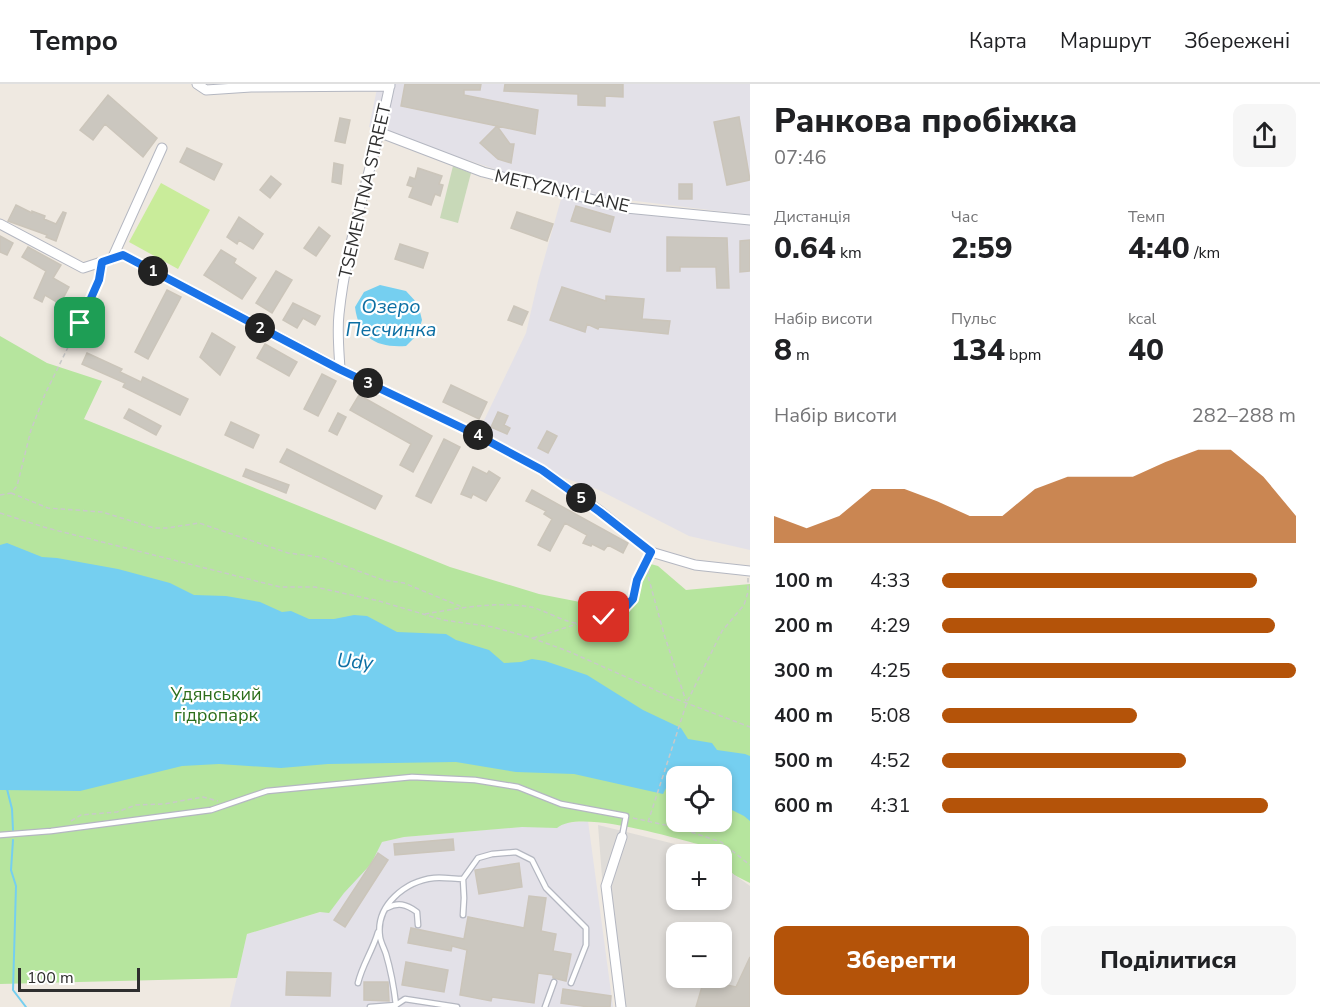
<!DOCTYPE html>
<html lang="uk">
<meta charset="utf-8">
<style>
body{margin:0;font-family:"Nunito Sans",sans-serif;background:#f6f6f6;color:#202124;height:100vh;display:flex;flex-direction:column;font-size:22px;white-space:nowrap}
*{box-sizing:border-box;margin:0}
p{font-size:20px;color:#757577}
.icon{flex:none;width:33px;height:33px;fill:none;stroke:currentColor;stroke-width:2;stroke-linecap:round;stroke-linejoin:round}
.map{position:relative;flex:1;overflow:hidden}
.sheet{display:flex;flex-direction:column;background:#fff;width:570px}
.sheet>*{flex:none}
.fabs{position:absolute;left:666px;top:682px;display:grid;gap:12px}
.fabs a{display:grid;place-items:center;width:66px;height:66px;border-radius:12px;background:#fff;box-shadow:0 3px 9px #0003;font-size:30px}
.scale{position:absolute;left:18px;bottom:15px;width:122px;box-sizing:border-box;padding-left:6px;border:3px solid #2e2e2e;border-top:0;font-size:16px;line-height:21px;white-space:nowrap;color:#2e2e2e;-webkit-text-stroke:4px #fff;paint-order:stroke}
.pin{position:absolute;display:grid;place-items:center;width:51px;height:51px;color:#fff;margin:-26px;border-radius:12px;box-shadow:0 3px 9px #0006}
.km{position:absolute;width:30px;height:30px;margin:-15px;border-radius:50%;background:#222;color:#fff;font-size:16px;line-height:30px;text-align:center}
.round{display:grid;place-items:center;flex:none;width:63px;height:63px;border-radius:12px;background:#f6f6f6}
.summary{display:flex;align-items:center;justify-content:space-between;height:102px;padding:0 24px}
h1{font-size:33px;font-weight:800;line-height:45px}
.figures{display:grid;grid-template-columns:repeat(3,1fr);gap:9px;height:102px;padding:6px 24px}
.figures div{display:grid;align-content:center}
.figures b{font-size:30px;font-weight:800}
.figures small{font-size:16px;font-weight:400}
.figures p{font-size:16px}
.chart{height:168px;padding:12px 24px}
.chart p{display:flex;justify-content:space-between}
.chart svg{width:100%;height:108px;margin-top:6px;fill:#b45309;opacity:.7}
.button{display:flex;gap:12px;margin-top:auto;padding:12px 24px}
.button a{flex:1;height:69px;border-radius:12px;background:#b45309;color:#fff;font-size:24px;font-weight:800;line-height:69px;text-align:center}
.button a+a{background:#f6f6f6;color:#202124}
ul{padding:0 24px;list-style:none;font-size:20px}
li{display:grid;grid-template-columns:96px 72px 1fr;align-items:center;height:45px}
li i{height:15px;border-radius:8px;background:#b45309}
header{display:flex;align-items:center;gap:36px;box-sizing:border-box;height:84px;padding:0 30px;background:#fff;border-bottom:2px solid #e0e0e0}
header strong{font-size:28px}
nav{display:flex;gap:33px;margin-inline-start:auto;font-size:21px}
main{display:flex;flex:1;min-height:0}
.map>svg:first-child{display:block}
.industrial{fill:#e3e1e8}
.green{fill:#b6e59e;fill-rule:evenodd}
.cemetery{fill:#c8d9b8}
.pitch{fill:#c9ec9a}
.plaza{fill:#dfdcd8;fill-rule:evenodd}
.water{fill:#75cff0}
.lines{fill:none;stroke-linecap:round;stroke-linejoin:round}
.stream{stroke:#75cff0;stroke-width:2}
.building{fill:#cbc7bf;stroke:#cbc5ba;stroke-width:1.5}
.service-casing{stroke:#b4b7c1;stroke-width:7}
.minor-casing{stroke:#b4b7c1;stroke-width:11}
.path{stroke:#c9c9c9;stroke-width:1.5;stroke-dasharray:4.5 3;stroke-linecap:butt}
.service{stroke:#fff;stroke-width:4.5}
.minor{stroke:#fff;stroke-width:9}
.route-casing{stroke:#fff;stroke-width:12}
.route{stroke:#1a73e8;stroke-width:8}
.labels{text-anchor:middle;stroke-width:4.5;stroke-linejoin:round;paint-order:stroke}
.street-label{font-size:18px;fill:#2e2e2e;stroke:#fff}
.park-label{font-size:18px;fill:#2c6e1b;stroke:#fff}
.water-label{font-size:20px;font-style:italic;fill:#0d6fa3;stroke:#fff}
</style>
<header>
<strong>Tempo</strong>
<nav><a>Карта</a><a>Маршрут</a><a>Збережені</a></nav>
</header>
<main>
<div class="map">
<svg width="750" height="923" viewBox="0 0 750 923">
<rect width="100%" height="100%" fill="#efe9e1"/>
<path class="industrial" d="M378 0H750V131L571 109 626 124 750 136V466L689 452 599 406 542 386 477 351 526 249 538 197 563 108 369 43Z
M588 737 613 923H230L247 850 324 827 382 758 404 753Z"/>
<path class="green" d="M0 252 47 279 102 297 84 335 450 483 539 510 616 525 632 524 647 479 658 482 686 506 750 500V799L734 791 722 780V771H711L698 760C670 753 578 725 557 744L522 743 404 753 382 758 371 780 344 809 329 829 320 828 247 850 237 894 0 900ZM676 693H722V738H676Z"/>
<path class="cemetery" d="M453 82 471 89 458 139 440 134Z"/>
<path class="pitch" d="M161 99 210 126 178 185 129 158Z"/>
<path class="plaza" d="M598 741 699 766 706 771H676V816H722V782L750 802V923H619L605 832ZM676 849H722V894H676Z"/>
<path class="water" d="M380 201 406 207 418 220 422 236 418 250 406 262C376 264 359 254 355 223L364 208Z
M7 459 42 473 57 474 118 485 170 499 194 511 226 512 260 518 282 528 291 527 309 535H334L354 531 367 532 397 548 446 550 456 556 489 566 504 579 521 578 532 575 545 577 587 591 643 626 681 644 688 655 712 659 717 666 745 670 750 672V737L744 732 722 721V693H676V700L669 698 663 710 574 690 516 688 456 678 328 680 281 684 219 680 182 682 80 707 0 706V461Z"/>
<g class="lines">
<path class="stream" d="M7 705 12 725 13 746
M13 756 11 786 16 802 13 906 26 923"/>
</g>
<path class="building" d="M405 0H481L480 6H464V11L538 26 535 50 401 22Z
M505 0H623V13L605 12V22L578 21V10L504 7Z
M108 11 157 54 143 73 105 40 93 56 80 46Z
M739 33 750 96 727 101 714 38Z
M340 34 350 36 345 59 335 57Z
M497 42 510 60H514L511 79 498 75 480 59Z
M187 64 222 80 214 96 180 78Z
M334 79 343 81 341 100 332 98Z
M418 84 442 92 439 100 443 101 440 112 435 110 431 121 409 113 413 103 407 101 410 93 415 95Z
M271 92 281 100 270 114 260 106Z
M679 100H692V115H679Z
M16 121 32 129V127L45 132 44 135 56 140 63 128 66 129 56 157 46 153 47 151 8 137Z
M576 122 614 133 610 148 571 137Z
M517 128 553 140 547 157 511 144Z
M239 133 263 150 253 165 239 156 237 160 227 153Z
M319 143 330 152 316 172 304 164Z
M0 152 13 159 7 171 0 168Z
M667 153 727 154 729 204H717L716 183H680V187H667Z
M750 156V187L740 188V157Z
M400 160 428 169 423 184 395 175Z
M28 163 61 181 53 194 69 203 60 220 45 211 42 218 34 214 46 187 22 173Z
M221 166 236 175 234 179 256 194 242 215 204 191Z
M276 187 292 196 272 229 256 219Z
M562 203 606 217V212L644 215 642 235 670 237 668 250 599 243 598 245 587 240 585 248 550 236Z
M167 206 181 213 148 275 135 268Z
M293 219 320 232 315 241 303 234 297 244 283 236Z
M514 222 528 228 522 241 508 236Z
M212 249 235 263 220 291 200 273Z
M265 260 297 278 289 292 257 274Z
M87 269 122 285 120 288 141 298 143 293 188 315 180 331 123 303 125 299 82 280Z
M322 290 336 297 318 332 304 325Z
M451 301 487 318 479 335 443 318Z
M359 311 432 352 413 388 400 381 411 360 350 326Z
M129 325 161 342 156 351 124 334Z
M498 328 508 332 504 341 510 344 507 350 491 343Z
M338 329 346 333 337 351 329 347Z
M231 338 259 351 253 364 225 351Z
M547 347 557 352 548 369 538 364Z
M444 355 460 363 431 419 416 412Z
M287 365 382 412 375 425 280 378Z
M473 383 487 390 489 387 500 394 486 417 473 410 471 414 461 410Z
M246 385 289 401 286 409 243 392Z
M532 406 628 459 623 469 608 461 604 466 592 460 591 462 583 459 587 451 565 439 550 467 538 461 552 435 544 430 546 427 526 417Z
M453 755 454 766 395 771 394 760Z
M378 769 388 776 345 843 334 836Z
M519 779 522 803 479 810 475 786Z
M529 812 546 814 541 847 556 850 553 867 571 870 566 897 553 894V891L538 889 534 919 492 913 491 917 460 911 467 866 452 862 451 867 408 859 411 844 464 855 468 833 524 844Z
M750 873V923H696L704 896 736 903Z
M406 878 448 886 444 908 402 901Z
M287 888 331 889 330 912 286 911Z
M364 898H388L389 917 364 916Z
M563 905 611 912 610 923H589L561 919Z"/>
<g class="lines">
<g class="service-casing">
<path id="service" d="M0 751 51 747 211 726 267 707 412 693 475 696 518 703 561 720 626 732 622 753
M463 795 464 814 463 831
M387 824C398 818 406 820 417 828L418 841
M358 899C362 881 373 866 378 848
M396 921 405 915 457 923
M370 923 396 921C394 904 391 887 386 870 384 864 381 859 380 853 375 821 406 797 434 794 443 793 454 795 463 795L478 774 492 770 516 768 532 776 546 804 586 844V861L571 899
M545 923 554 898"/>
</g>
<g class="minor-casing">
<path id="minor" d="M197 0 206 6 251 3 390 2
M381 49 483 88 626 124 750 136
M0 140 83 184 123 171 340 285 477 351 542 386 600 427 651 468 695 481 750 487
M112 175 162 64
M340 285C339 267 337 248 339 230 347 152 375 77 390 0
M621 923 606 802 622 753"/>
</g>
<path class="path" d="M11 409 48 424 102 428 154 444H167L199 439 288 469 320 473 383 496 404 499 462 523
M0 411 11 409 17 402 31 346 45 310 80 239 99 197 100 188
M0 429 47 444 280 503H315L379 517 443 536 493 543 532 554 570 568 673 614 750 643
M649 478 648 492 664 550 686 617
M425 530C458 524 498 517 531 523 544 526 568 540 579 539 588 538 617 531 623 526 637 514 638 493 646 476
M533 554 577 540
M633 734 679 744 721 758 750 781
M71 737 81 731 117 728 136 721 164 720 203 713 218 717
M648 738 687 618 722 547 744 521 748 508V494"/>
<use href="#service" class="service"/>
<use href="#minor" class="minor"/>
</g>
<g class="lines">
<g class="route-casing">
<path id="route" d="M80 239 99 196 102 178 123 171 339 285 477 351 542 386 600 428 651 468 637 496 633 515 621 528 604 533"/>
</g>
<use href="#route" class="route"/>
</g>
<g class="labels">
<g class="street-label">
<text transform="translate(365 107) rotate(-77)" y="6">TSEMENTNA STREET</text>
<text transform="translate(562 107) rotate(13)" y="6">METYZNYI LANE</text>
</g>
<g class="park-label">
<text x="216" y="616">Удянський<tspan x="216" dy="21">гідропарк</tspan></text>
</g>
<g class="water-label">
<text x="391" y="229">Озеро<tspan x="391" dy="23">Песчинка</tspan></text>
<text transform="translate(355 577) rotate(5)" y="7">Udy</text>
</g>
</g>
</svg>
<div class="fabs">
<a><svg class="icon" aria-label="locate" viewBox="0 0 24 24"><circle cx="12" cy="12" r="6"/><path d="M12 2v4M12 18v4M2 12h4M18 12h4"/></svg></a>
<a>+</a>
<a>−</a>
</div>
<div class="scale">100 m</div>
<div class="pin" style="left:80px;top:239px;background:#1e9e55"><svg class="icon" aria-label="arrive" viewBox="0 0 24 24"><path d="M6 21V4h12l-3 4 3 4H6"/></svg></div>
<div class="pin" style="left:604px;top:533px;background:#d93025"><svg class="icon" aria-label="check" viewBox="0 0 24 24"><path d="M5 12l5 5 9-10"/></svg></div>
<b class="km" style="left:153px;top:187px">1</b>
<b class="km" style="left:260px;top:244px">2</b>
<b class="km" style="left:368px;top:299px">3</b>
<b class="km" style="left:478px;top:351px">4</b>
<b class="km" style="left:581px;top:414px">5</b>
</div>
<section class="sheet">
<div class="summary"><div><h1>Ранкова пробіжка</h1><p>07:46</p></div><a class="round"><svg class="icon" aria-label="share" viewBox="0 0 24 24"><path d="M12 15V3M7 8l5-5 5 5M5 13v7h14v-7"/></svg></a></div>
<div class="figures">
<div><p>Дистанція</p><b>0.64<small> km</small></b></div>
<div><p>Час</p><b>2:59</b></div>
<div><p>Темп</p><b>4:40<small> /km</small></b></div>
</div>
<div class="figures">
<div><p>Набір висоти</p><b>8<small> m</small></b></div>
<div><p>Пульс</p><b>134<small> bpm</small></b></div>
<div><p>kcal</p><b>40</b></div>
</div>
<div class="chart"><p><span>Набір висоти</span>282–288 m</p>
<svg viewBox="0 0 160 44" preserveAspectRatio="none"><path d="M0 44V33L10 38L20 33L30 22L40 22L50 27L60 33L70 33L80 22L90 17L100 17L110 17L120 11L130 6L140 6L150 17L160 33V44z"/></svg>
</div>
<ul>
<li><b>100 m</b>4:33<i style="width:89%"></i></li>
<li><b>200 m</b>4:29<i style="width:94%"></i></li>
<li><b>300 m</b>4:25<i style="width:100%"></i></li>
<li><b>400 m</b>5:08<i style="width:55%"></i></li>
<li><b>500 m</b>4:52<i style="width:69%"></i></li>
<li><b>600 m</b>4:31<i style="width:92%"></i></li>
</ul>
<div class="button"><a>Зберегти</a><a>Поділитися</a></div>
</section>
</main>
